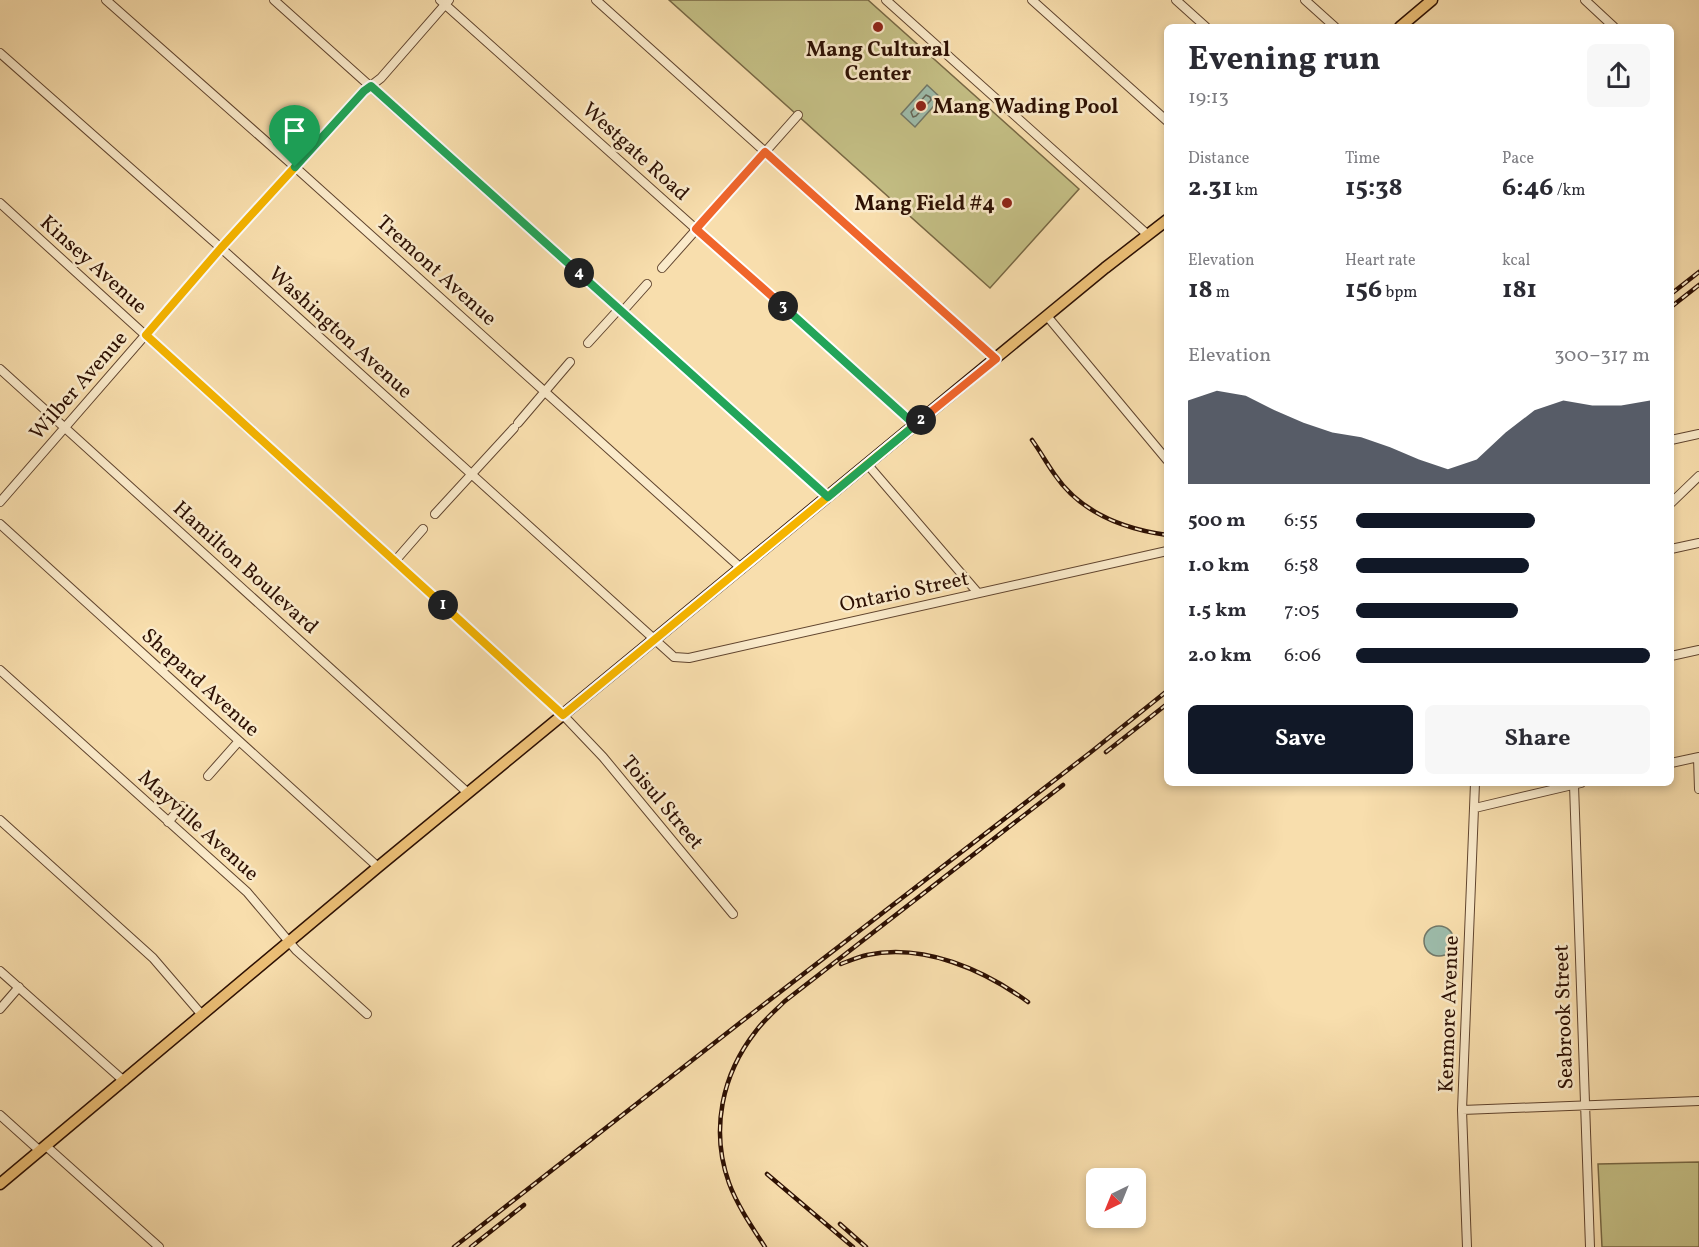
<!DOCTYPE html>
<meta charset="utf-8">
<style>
body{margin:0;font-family:Vollkorn,serif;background:#f7f7f7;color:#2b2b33;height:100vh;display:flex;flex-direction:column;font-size:22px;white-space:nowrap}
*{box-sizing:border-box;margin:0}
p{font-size:20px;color:#7c7c81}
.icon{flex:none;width:33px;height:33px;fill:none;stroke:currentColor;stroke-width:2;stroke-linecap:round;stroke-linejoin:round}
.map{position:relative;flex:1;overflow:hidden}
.details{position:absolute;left:1164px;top:24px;width:510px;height:762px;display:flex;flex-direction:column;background:#fff;border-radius:9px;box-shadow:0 3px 9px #0003}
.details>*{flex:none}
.needle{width:39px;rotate:223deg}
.buttons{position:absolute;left:1086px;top:1168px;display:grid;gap:12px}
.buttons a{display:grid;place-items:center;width:60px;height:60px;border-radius:9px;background:#fff;box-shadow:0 3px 9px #0003;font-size:30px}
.pin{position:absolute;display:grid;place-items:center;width:51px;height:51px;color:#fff;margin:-62px -26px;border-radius:50% 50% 50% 0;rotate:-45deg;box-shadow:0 0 6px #0007}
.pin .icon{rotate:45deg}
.km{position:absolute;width:30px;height:30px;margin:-15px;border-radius:50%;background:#222;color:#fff;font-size:16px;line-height:30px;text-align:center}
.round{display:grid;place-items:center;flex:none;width:63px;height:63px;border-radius:9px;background:#f7f7f7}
.head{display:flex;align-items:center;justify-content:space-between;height:102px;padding:0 24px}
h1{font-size:33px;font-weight:700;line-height:45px}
.stats{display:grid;grid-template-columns:repeat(3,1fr);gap:9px;height:102px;padding:6px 24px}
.stats div{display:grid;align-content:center}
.stats b{font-size:26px;font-weight:700}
.stats small{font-size:16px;font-weight:400}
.stats p{font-size:16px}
.chart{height:168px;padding:12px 24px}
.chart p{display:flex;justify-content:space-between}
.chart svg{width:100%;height:108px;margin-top:6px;fill:#111827;opacity:.7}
.action{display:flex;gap:12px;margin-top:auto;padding:12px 24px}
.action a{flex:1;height:69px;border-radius:9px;background:#111827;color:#fff;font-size:24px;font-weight:700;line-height:69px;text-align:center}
.action a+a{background:#f7f7f7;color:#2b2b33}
ul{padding:0 24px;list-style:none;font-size:20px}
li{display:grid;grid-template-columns:96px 72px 1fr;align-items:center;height:45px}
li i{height:15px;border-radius:8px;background:#111827}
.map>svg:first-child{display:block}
.green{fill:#c4bf85;stroke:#786844;stroke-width:1.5}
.water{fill:#9dbcab;stroke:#707768;stroke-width:1.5}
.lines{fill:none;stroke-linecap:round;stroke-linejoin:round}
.shore{stroke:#656657;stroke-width:1.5}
.minor-casing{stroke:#60442e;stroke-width:10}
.major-casing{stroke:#2d1003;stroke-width:13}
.minor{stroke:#faeaca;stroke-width:8}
.major{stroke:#ecbf76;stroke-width:10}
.rail-casing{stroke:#2d1003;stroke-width:4.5}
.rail{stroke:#faeaca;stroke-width:2;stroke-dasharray:7;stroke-linecap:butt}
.split-1-casing{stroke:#fff;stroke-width:12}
.split-2-casing{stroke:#fff;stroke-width:12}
.split-3-casing{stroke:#fff;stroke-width:12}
.split-4-casing{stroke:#fff;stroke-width:12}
.split-5-casing{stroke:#fff;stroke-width:12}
.split-1{stroke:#f5b400;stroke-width:8}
.split-2{stroke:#f5b400;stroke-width:8}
.split-3{stroke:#f0652b;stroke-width:8}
.split-4{stroke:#22a559;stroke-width:8}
.split-5{stroke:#22a559;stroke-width:8}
.poi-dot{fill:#8f2418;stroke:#faeaca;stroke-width:2}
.labels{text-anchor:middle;stroke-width:5;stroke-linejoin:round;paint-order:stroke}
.poi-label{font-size:21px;font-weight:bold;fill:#2d1003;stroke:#faeaca}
.street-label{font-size:21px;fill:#2d1003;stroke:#faeaca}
</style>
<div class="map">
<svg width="1699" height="1247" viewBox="0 0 1699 1247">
<rect width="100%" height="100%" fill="#f8dead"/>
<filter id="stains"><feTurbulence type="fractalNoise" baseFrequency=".00333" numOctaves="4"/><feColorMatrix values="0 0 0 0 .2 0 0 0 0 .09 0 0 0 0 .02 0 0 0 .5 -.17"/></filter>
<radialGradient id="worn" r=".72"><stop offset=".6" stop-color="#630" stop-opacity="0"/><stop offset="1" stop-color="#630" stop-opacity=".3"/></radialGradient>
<path class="green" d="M669 0H868L1079 189 990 288Z
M1699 1162V1247H1602L1598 1164Z"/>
<path class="water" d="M927 85 941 98 915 127 901 114Z
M1424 941a15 15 0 1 1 30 0a15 15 0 1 1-30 0Z"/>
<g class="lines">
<path class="shore" d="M926 95 930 97 931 100 916 116 913 117 911 112Z"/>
<g class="minor-casing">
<path id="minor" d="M106 0 295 167 742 569
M274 0 828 497
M440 0 915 425
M596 0 996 359
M886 0 1148 235
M1032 0 1167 121
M1176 0 1206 27
M1305 0 1335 27
M1585 0 1614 27
M0 53 221 248 674 657 689 658 1167 551
M0 203 563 715 603 757 733 914
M662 268 798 115
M622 312 647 284
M1047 316 1167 460
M588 343 619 309
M0 369 468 793
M518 423 570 362
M1671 440 1699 434
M868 465 978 593
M0 502 221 248 364 91 381 78 449 0
M1671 503 1699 476
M435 514 514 428
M0 524 378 867
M1671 549 1699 543
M395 561 423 529
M1671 656 1699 650
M0 670 247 892 296 950 367 1014
M1698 758 1699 789
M1671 763 1699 757
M208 776 239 741
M1574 785 1590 1247
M1475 808 1581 783
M0 820 153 958 202 1015
M168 822 182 806
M0 971 124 1081
M0 1009 19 987
M1462 1110 1699 1101
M0 1115 40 1151
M46 1146 159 1247
M1467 1247 1462 1110 1475 783"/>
</g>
<g class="major-casing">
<path id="major" d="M1400 27 1432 0
M0 1184 378 867 1105 268 1167 220"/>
</g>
<use href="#minor" class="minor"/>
<use href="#major" class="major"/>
<g class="rail-casing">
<path id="rail" d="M1671 294 1699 272
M1671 307 1699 285
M1032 440C1040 451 1047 464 1055 475 1081 513 1124 529 1167 535
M1106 752 1167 704
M841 964C849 961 858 957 867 955 924 943 984 970 1028 1002
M767 1174 853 1247
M840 1224 866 1247
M454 1247 741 1022 1091 752 1167 691
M471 1247 524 1205
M765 1247C752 1227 737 1205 729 1183 710 1130 722 1074 756 1031 764 1020 775 1011 785 1001L1063 785"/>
</g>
<use href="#rail" class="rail"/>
</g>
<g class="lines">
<g class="split-1-casing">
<path id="split-1" d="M295 167 221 248 146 335 443 605"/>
</g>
<g class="split-2-casing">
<path id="split-2" d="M443 605 563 715 921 420"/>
</g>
<g class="split-3-casing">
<path id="split-3" d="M783 306 696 229 765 152 996 359 921 420"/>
</g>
<g class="split-4-casing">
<path id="split-4" d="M579 273 828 497 915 425 783 306"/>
</g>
<g class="split-5-casing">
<path id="split-5" d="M295 167 364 91 371 86 579 273"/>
</g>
<use href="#split-1" class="split-1"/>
<use href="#split-2" class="split-2"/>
<use href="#split-3" class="split-3"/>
<use href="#split-4" class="split-4"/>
<use href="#split-5" class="split-5"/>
</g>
<g class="poi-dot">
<circle cx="878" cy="27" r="6"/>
<circle cx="921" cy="106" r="6"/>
<circle cx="1007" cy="203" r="6"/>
</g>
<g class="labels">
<g class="poi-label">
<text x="878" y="56">Mang Cultural<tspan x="878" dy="24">Center</tspan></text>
<text x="933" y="113" text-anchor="start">Mang Wading Pool</text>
<text x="995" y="210" text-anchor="end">Mang Field #4</text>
</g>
<g class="street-label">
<text transform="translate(636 151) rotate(42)" y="7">Westgate Road</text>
<text transform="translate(94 264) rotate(42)" y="7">Kinsey Avenue</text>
<text transform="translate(437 270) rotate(42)" y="7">Tremont Avenue</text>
<text transform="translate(341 332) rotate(42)" y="7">Washington Avenue</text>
<text transform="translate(78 385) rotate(-49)" y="7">Wilber Avenue</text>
<text transform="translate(246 567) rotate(42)" y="7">Hamilton Boulevard</text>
<text transform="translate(904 591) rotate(-12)" y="7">Ontario Street</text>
<text transform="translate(201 682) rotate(42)" y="7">Shepard Avenue</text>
<text transform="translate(663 802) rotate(50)" y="7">Toisul Street</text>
<text transform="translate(199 825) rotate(42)" y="7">Mayville Avenue</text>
<text transform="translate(1448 1014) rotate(-88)" y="7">Kenmore Avenue</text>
<text transform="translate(1563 1017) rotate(-92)" y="7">Seabrook Street</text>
</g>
</g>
<rect width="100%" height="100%" filter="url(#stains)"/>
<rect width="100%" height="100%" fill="url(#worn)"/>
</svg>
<div class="buttons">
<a><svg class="needle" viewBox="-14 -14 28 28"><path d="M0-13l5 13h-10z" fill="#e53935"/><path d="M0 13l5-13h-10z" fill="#7c7c81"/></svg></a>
</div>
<div class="pin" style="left:295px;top:167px;background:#1e9e55"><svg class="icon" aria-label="arrive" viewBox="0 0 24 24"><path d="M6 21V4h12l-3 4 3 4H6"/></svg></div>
<b class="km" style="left:443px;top:605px">1</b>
<b class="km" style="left:921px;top:420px">2</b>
<b class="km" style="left:783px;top:306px">3</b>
<b class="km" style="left:579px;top:273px">4</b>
<section class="details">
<div class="head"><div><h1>Evening run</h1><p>19:13</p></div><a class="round"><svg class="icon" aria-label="share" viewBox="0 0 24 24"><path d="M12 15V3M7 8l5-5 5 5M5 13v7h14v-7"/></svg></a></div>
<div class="stats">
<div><p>Distance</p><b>2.31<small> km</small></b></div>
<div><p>Time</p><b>15:38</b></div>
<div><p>Pace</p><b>6:46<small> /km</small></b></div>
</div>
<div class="stats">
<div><p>Elevation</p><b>18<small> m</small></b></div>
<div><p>Heart rate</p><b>156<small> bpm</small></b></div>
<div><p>kcal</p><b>181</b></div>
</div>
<div class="chart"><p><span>Elevation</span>300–317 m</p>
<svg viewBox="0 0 160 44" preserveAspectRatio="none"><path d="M0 44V10L10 6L20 8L30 14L40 19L50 23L60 25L70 29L80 34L90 38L100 34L110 23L120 14L130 10L140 12L150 12L160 10V44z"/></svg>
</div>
<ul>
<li><b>500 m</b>6:55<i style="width:61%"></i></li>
<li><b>1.0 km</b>6:58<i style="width:59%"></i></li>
<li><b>1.5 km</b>7:05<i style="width:55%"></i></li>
<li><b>2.0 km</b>6:06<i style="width:100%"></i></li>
</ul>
<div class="action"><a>Save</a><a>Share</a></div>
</section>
</div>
